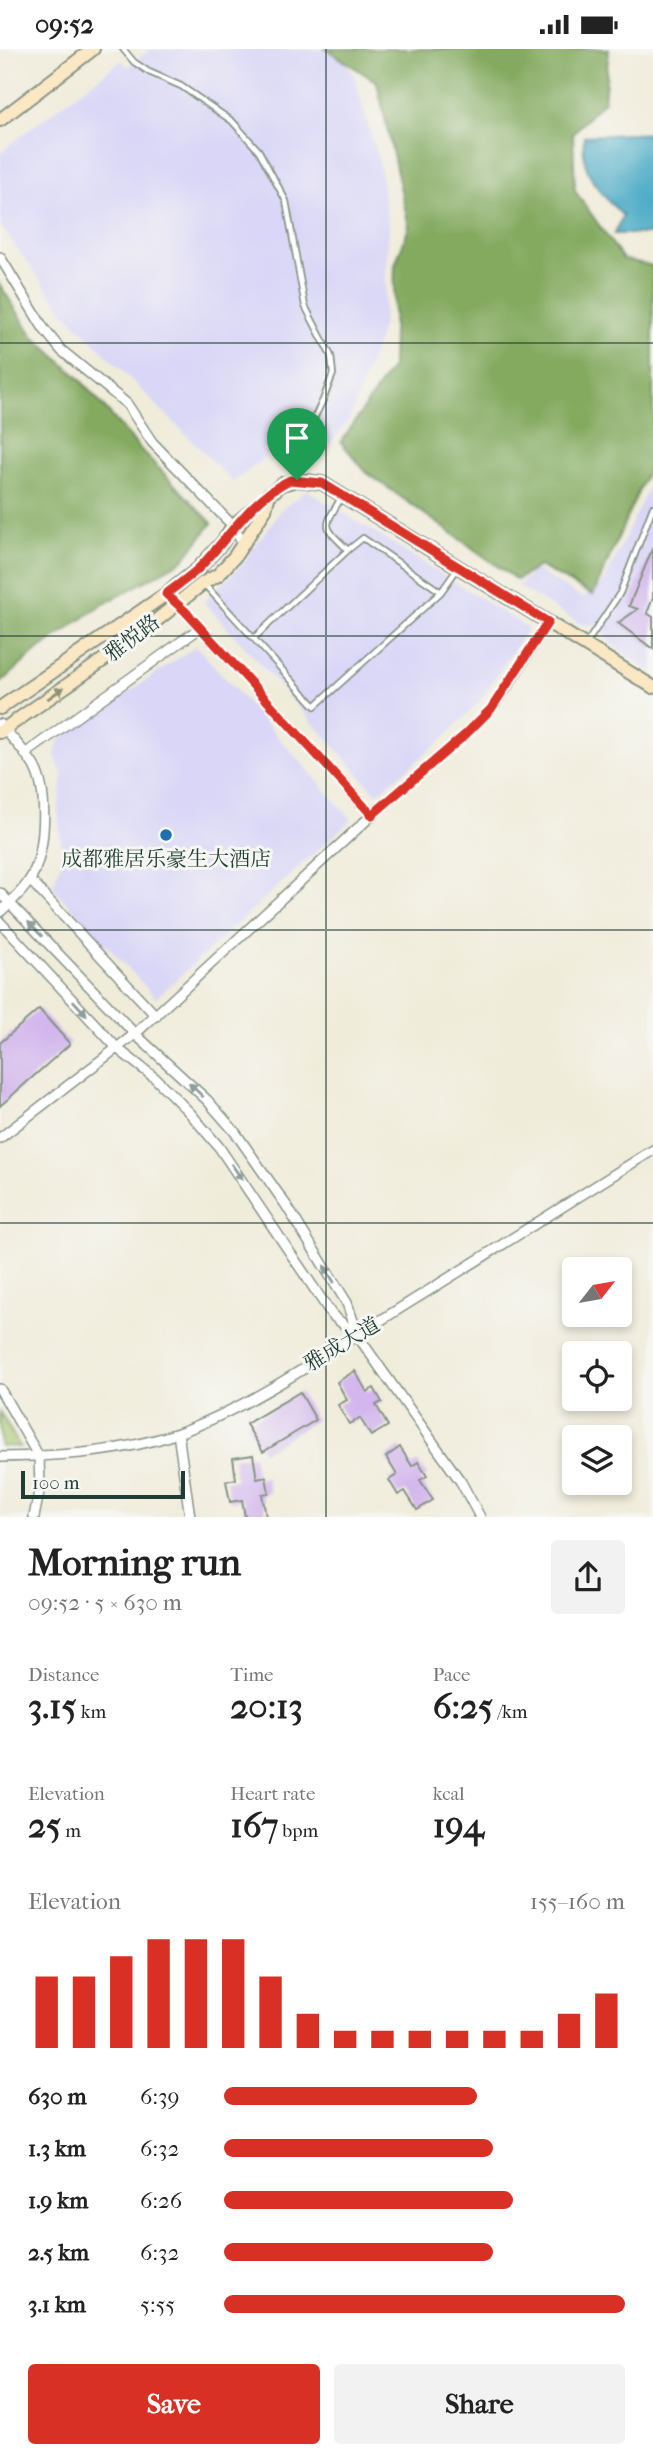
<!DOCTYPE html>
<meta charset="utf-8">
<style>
body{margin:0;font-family:"IM FELL French Canon","Noto Serif SC",serif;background:#f2f2f2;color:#222;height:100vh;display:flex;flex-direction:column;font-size:26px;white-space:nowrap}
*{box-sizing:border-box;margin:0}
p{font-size:23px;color:#767676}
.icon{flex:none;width:38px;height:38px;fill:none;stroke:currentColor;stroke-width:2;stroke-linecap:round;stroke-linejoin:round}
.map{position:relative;height:1468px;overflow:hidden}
.sheet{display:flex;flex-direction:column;background:#fff;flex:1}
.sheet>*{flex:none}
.needle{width:46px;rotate:59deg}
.tools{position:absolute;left:562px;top:1208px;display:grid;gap:14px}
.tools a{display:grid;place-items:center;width:70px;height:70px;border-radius:7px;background:#fff;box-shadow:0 4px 10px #0003;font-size:35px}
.scale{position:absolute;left:21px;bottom:18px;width:164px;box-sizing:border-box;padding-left:7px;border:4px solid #1f3d34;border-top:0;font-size:19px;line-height:24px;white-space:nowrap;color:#1f3d34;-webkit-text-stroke:5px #f6f6f2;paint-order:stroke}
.pin{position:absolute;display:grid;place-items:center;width:60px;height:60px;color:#fff;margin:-72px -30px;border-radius:50% 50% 50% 0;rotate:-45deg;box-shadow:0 0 7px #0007}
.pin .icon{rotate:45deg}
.round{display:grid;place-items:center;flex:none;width:74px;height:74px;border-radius:7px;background:#f2f2f2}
.head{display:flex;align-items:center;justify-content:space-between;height:119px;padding:0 28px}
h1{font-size:38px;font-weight:800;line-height:52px}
.figures{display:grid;grid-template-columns:repeat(3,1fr);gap:10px;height:119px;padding:7px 28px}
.figures div{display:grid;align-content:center}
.figures b{font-size:35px;font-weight:800}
.figures small{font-size:19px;font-weight:400}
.figures p{font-size:19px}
.chart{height:196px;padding:14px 28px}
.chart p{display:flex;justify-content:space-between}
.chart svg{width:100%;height:126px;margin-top:7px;stroke:#d93025;stroke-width:6}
.button{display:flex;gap:14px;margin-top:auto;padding:14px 28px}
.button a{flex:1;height:80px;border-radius:7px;background:#d93025;color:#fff;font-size:28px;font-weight:800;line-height:80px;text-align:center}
.button a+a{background:#f2f2f2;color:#222}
ul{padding:0 28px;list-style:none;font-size:23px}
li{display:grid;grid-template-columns:112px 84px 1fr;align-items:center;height:52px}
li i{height:18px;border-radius:9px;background:#d93025}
.status{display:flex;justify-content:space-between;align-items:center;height:49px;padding:0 35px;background:#fff;direction:ltr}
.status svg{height:19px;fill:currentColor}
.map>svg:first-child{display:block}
.built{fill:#d9d6f7}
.green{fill:#a5c46c;stroke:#628050;stroke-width:2}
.forest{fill:#84aa60;stroke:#52744a;stroke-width:2}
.water{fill:#45a8c4;stroke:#32727c;stroke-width:2}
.building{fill:#d2b6ed}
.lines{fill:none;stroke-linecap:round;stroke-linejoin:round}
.lane-casing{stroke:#889487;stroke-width:8}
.street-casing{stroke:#889487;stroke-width:12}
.secondary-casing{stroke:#889487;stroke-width:16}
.lane{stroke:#fff;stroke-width:4.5}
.street{stroke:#fff;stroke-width:9}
.secondary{stroke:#fae7c3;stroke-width:12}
.oneway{fill:#8c927c}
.oneway2{fill:#8f9e9a}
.route-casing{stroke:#fff;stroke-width:14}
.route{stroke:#d93025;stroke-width:9}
.grid{fill:none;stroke:#1f3d34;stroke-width:2;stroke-opacity:0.55}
.poi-dot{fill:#1f6fb2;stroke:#f6f6f2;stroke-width:2.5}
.labels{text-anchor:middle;stroke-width:6;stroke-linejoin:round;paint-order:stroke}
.street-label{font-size:21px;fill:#1f3d34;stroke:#f6f6f2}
.poi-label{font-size:21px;fill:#1f3d34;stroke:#f6f6f2}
</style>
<div class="status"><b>09:52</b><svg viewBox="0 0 49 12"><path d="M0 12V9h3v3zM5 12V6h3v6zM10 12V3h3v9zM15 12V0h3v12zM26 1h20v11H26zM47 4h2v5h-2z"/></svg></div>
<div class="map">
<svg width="653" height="1468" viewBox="0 0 653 1468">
<rect width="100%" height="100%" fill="#f6f6f2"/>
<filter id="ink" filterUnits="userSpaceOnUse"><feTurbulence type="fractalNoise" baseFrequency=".0143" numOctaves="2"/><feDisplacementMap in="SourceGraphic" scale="14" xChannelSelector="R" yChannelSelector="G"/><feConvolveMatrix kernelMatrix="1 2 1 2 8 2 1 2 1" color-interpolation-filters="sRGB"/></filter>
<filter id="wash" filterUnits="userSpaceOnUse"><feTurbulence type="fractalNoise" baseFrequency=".00686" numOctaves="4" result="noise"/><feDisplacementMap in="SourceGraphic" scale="28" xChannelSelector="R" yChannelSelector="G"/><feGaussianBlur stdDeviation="1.57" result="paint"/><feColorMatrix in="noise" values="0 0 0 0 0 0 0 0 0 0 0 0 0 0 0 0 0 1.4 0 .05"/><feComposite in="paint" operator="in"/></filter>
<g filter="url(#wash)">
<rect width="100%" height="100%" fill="#f0ecda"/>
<path class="built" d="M151 0H337L354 26 379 114 389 178 383 276 350 370 328 397 299 400 287 397 274 402 233 433 66 265 0 176V105L10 95 122 11 127 18Z
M653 428V625L611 595 598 577 581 575 518 537 534 520 582 549 604 533Z
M307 441 528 579 480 652 441 692 377 745 204 553 241 516 282 460Z
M196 597 352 770 156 949 52 838 62 810 58 762 63 727 55 707 58 692Z"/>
<path class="green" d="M0 1363 20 1398 0 1397Z"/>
<path class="forest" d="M326 0H609L604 52 573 84 575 142 623 210 653 217V409L593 546 539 517 517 531 366 423 341 393 392 318 395 216 409 178 377 33Z
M0 236 33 287 78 328 140 400 212 474 183 511 97 559 33 605 0 635Z"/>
<path class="water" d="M653 84V185H614L623 167C598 141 580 126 584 87Z"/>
<g id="blocks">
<path class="building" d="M653 498V549L647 564 653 568V600L618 574 638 560 629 557Z
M39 960 70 995 0 1057V994Z
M355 1322 367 1343 374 1339 382 1353 376 1356 388 1377 371 1387 360 1369 349 1375 338 1356 347 1351 337 1333Z
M300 1343 316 1371 263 1403 246 1375Z
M400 1398 412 1417 418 1413 427 1427 420 1431 433 1451 417 1461 405 1442 398 1446 389 1431 397 1426 386 1408Z
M253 1406 257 1430 266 1428 269 1444 262 1445 266 1468H245L242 1451 230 1453 226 1432 236 1430 233 1409Z"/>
</g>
</g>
<g filter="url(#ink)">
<use href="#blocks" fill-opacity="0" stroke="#889487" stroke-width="2"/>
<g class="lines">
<g class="lane-casing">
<path id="lane" d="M123 0 134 13 149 23 181 37 232 72 259 102 286 152 305 257 331 307 333 325 323 351 299 400 297 430
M348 501 363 489 441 543
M205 536 315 657 441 543 458 519
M254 589 348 501C321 475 324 479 342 447
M586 595 620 544 653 458"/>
</g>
<g class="street-casing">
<path id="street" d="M0 208 44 280 61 301 127 355 152 393 233 477 243 495
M166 545 185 562 372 766
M0 675C11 688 25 702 34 717 49 744 46 806 29 832 22 843 10 854 0 863
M25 705 200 579
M30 831 156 967
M0 844 135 985 207 1051 235 1083 286 1156 347 1254 357 1284
M0 873 118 1000 155 1029 190 1064 219 1098 332 1266 357 1286 461 1433 480 1468
M0 1089 135 985 372 766 466 685 491 660 507 638 548 573
M0 1340 39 1408 40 1438 34 1468
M178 1384 190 1468
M0 1408C60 1407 121 1404 178 1384 245 1360 318 1311 378 1273 470 1216 561 1159 653 1101"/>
</g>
<g class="secondary-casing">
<path id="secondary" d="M0 71 93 0
M0 659 166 545 198 520 222 494 233 477 282 435 297 431 322 434 653 638
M0 683 132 591 203 534 218 526 235 507 265 461 269 445"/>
</g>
<use href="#lane" class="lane"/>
<use href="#street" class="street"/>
<use href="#secondary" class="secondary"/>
</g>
<defs><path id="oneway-solid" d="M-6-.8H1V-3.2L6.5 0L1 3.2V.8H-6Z" transform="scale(1.75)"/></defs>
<use class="oneway" href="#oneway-solid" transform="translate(56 644) rotate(-35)"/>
<g class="oneway2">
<use href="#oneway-solid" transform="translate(35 880) rotate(-134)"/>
<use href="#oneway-solid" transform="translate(80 959) rotate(47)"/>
<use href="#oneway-solid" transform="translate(196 1041) rotate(-136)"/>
<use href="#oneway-solid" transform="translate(237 1123) rotate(55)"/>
<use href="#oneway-solid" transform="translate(329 1225) rotate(-122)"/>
</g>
</g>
<g class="lines" filter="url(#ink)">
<g class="route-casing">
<path id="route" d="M290 431 322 434 548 573 491 660 466 685 372 766 185 562 166 545C177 536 190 528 200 518 229 489 251 449 290 431Z"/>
</g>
<use href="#route" class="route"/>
</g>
<path class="grid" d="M326 0V1468M0 294H653M0 587H653M0 881H653M0 1174H653"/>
<circle class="poi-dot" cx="166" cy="786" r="7"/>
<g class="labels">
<g class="street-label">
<text transform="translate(132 589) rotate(-37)" y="7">雅悦路</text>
<text transform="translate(342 1295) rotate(-31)" y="7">雅成大道</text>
</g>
<g class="poi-label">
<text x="166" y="817">成都雅居乐豪生大酒店</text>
</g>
</g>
</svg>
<div class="tools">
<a><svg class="needle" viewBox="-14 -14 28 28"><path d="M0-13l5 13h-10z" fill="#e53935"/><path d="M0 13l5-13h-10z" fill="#767676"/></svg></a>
<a><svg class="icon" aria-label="locate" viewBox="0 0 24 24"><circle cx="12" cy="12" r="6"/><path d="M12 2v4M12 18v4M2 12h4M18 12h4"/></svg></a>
<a><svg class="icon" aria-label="layers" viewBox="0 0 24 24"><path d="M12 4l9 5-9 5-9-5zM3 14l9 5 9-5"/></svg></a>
</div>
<div class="scale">100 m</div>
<div class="pin" style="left:297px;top:431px;background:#1e9e55"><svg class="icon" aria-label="arrive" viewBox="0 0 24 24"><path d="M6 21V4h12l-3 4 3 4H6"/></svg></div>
</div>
<section class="sheet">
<div class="head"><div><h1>Morning run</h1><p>09:52 · 5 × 630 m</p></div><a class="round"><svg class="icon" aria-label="share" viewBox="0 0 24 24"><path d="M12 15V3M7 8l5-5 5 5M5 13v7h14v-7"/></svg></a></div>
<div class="figures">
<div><p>Distance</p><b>3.15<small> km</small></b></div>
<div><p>Time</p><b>20:13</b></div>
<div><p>Pace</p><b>6:25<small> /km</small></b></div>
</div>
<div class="figures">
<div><p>Elevation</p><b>25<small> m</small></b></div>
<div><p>Heart rate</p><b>167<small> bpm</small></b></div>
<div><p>kcal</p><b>194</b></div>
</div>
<div class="chart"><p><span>Elevation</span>155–160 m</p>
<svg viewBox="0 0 160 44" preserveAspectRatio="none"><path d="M5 44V19M15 44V19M25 44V12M35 44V6M45 44V6M55 44V6M65 44V19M75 44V32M85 44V38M95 44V38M105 44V38M115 44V38M125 44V38M135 44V38M145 44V32M155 44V25"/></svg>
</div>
<ul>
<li><b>630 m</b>6:39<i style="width:63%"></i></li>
<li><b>1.3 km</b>6:32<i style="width:67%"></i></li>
<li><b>1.9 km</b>6:26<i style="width:72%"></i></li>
<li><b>2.5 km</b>6:32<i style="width:67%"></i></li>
<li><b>3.1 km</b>5:55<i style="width:100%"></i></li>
</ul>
<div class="button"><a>Save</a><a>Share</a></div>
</section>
